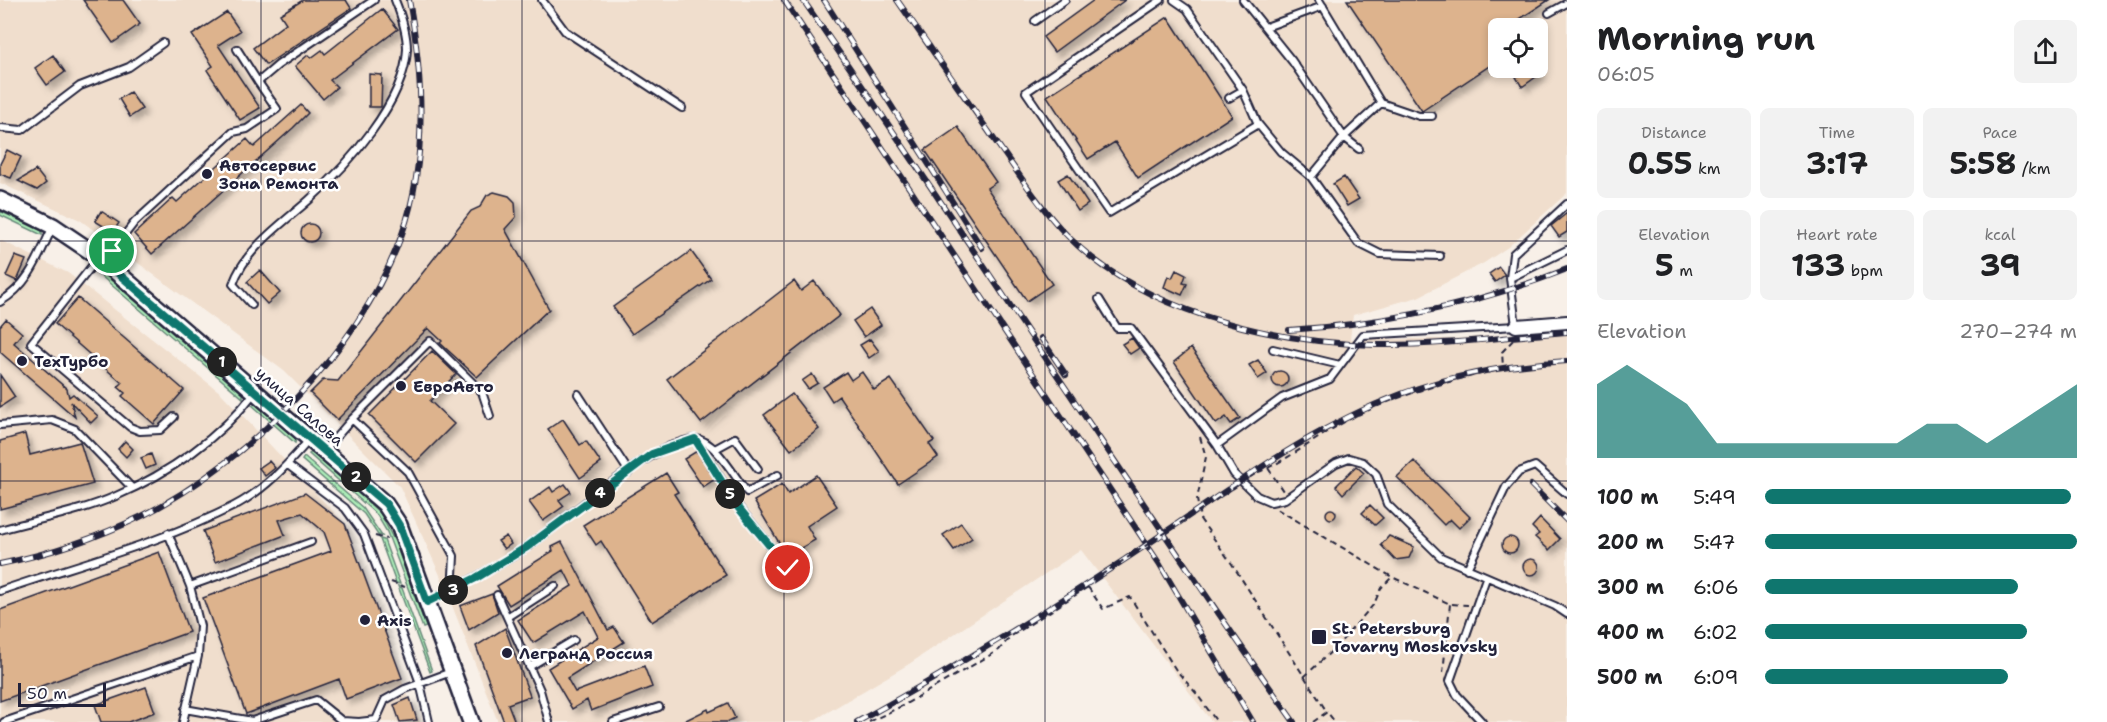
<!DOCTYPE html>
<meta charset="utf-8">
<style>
body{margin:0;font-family:"Shantell Sans",sans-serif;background:#f2f2f2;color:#202124;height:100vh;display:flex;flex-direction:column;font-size:22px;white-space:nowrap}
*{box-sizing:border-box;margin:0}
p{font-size:20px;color:#757577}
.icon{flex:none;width:33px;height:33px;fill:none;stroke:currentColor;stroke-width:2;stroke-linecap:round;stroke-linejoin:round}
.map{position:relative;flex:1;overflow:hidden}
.details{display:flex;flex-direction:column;background:#fff;width:540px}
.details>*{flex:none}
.fabs{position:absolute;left:1488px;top:18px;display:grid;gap:12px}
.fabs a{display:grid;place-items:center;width:60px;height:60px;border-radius:9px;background:#fff;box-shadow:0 3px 9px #0003;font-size:30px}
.scale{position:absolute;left:18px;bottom:15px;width:88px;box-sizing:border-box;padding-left:6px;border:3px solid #22223b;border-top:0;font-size:16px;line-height:21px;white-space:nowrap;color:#22223b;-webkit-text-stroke:4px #fff;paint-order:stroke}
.pin{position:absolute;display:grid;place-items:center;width:51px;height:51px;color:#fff;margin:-26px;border:3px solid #fff;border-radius:50%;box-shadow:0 2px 6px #0007}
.km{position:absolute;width:30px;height:30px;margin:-15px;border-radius:50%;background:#222;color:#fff;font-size:16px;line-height:30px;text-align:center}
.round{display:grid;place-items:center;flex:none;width:63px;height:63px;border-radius:9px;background:#f2f2f2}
.overview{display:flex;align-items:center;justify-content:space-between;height:102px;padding:0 30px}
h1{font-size:33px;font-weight:700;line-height:45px}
.stats{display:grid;grid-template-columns:repeat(3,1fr);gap:9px;height:102px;padding:6px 30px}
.stats div{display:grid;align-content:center;border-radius:9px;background:#f2f2f2;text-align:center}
.stats b{font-size:30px;font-weight:700}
.stats small{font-size:16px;font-weight:400}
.stats p{font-size:16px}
.chart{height:168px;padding:12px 30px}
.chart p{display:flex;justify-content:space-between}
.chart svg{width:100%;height:108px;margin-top:6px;fill:#0f766e;opacity:.7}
ul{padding:0 30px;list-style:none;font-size:20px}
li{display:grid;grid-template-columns:96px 72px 1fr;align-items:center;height:45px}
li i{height:15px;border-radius:8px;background:#0f766e}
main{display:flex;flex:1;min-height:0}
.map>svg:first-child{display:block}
.built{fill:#f0decd;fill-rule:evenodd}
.green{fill:#aef0b9;stroke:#68897a;stroke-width:1.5}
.building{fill:#ddb38d;stroke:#22223b;stroke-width:1.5;filter:url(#shadow)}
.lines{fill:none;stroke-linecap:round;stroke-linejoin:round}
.service-casing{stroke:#22223b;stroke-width:10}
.minor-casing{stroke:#22223b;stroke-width:16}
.tertiary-casing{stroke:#22223b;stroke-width:20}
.path{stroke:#22223b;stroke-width:2;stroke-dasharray:6 4.5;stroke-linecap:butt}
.service{stroke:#fff;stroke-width:6}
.minor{stroke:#fff;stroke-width:12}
.tertiary{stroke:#fff;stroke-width:15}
.rail-casing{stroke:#22223b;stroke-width:6}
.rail{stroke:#fff;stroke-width:4;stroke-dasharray:11;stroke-linecap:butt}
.path-bridge{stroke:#22223b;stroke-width:2;stroke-dasharray:6 4.5;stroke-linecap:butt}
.route-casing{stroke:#fff;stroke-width:12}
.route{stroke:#0f766e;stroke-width:8}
.grid{fill:none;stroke:#22223b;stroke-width:1.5;stroke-opacity:0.55}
.poi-dot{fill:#22223b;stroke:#fff;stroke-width:2}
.labels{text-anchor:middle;stroke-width:5;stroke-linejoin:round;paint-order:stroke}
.poi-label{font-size:16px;font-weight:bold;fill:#22223b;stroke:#fff;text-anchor:start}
.street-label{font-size:16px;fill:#22223b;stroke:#fff}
</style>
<main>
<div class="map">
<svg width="1567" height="722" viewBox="0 0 1567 722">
<defs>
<filter id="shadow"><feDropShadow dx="5" dy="5" stdDeviation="3" flood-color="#0004"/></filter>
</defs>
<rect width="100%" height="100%" fill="#f8f0e8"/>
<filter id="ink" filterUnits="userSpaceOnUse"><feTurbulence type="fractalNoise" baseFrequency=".0167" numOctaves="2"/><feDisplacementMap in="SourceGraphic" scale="12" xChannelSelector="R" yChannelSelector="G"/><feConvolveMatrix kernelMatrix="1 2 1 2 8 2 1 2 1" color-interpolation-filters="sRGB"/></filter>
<g filter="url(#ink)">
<path class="built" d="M0 0H1567V193L1508 247 1484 263 1418 297 1353 315 1350 339H1454L1567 329V722H1212L1081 550 909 664 811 722H498L440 575 400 487 284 371 80 220 0 183ZM1498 28H1538V68H1498Z
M0 240 68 273 221 393 345 524 405 689 420 722H0Z"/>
<path class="green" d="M0 211 42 231V235L0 215Z
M98 269 243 394V398L94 270Z
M256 404 296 439 295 443 252 405Z
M312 452 380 513 395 542 426 627 423 628 387 532 377 515 309 454Z
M304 457 363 508 382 536 378 535 364 514 302 460Z
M380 539 384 540 400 584 396 583Z
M398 586 402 588 432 671 430 672Z"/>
<path class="building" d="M83 0H123L140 24 113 43Z
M303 0H346L351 8 266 65 253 48 286 23 280 14Z
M1094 0H1125L1054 52 1043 37Z
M1347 0H1549L1506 28H1498V33L1490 39 1498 52V60L1422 111Z
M382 9 398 29 330 80 337 87 323 99 295 66 308 55 311 58 322 50 325 54Z
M227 12 240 31 218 45 260 108 240 120 207 70 213 66 192 35Z
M1168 17 1232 116 1138 178 1115 142 1088 159 1047 96Z
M53 55 65 72 47 85 35 68Z
M1531 68H1536L1540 74 1522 87 1516 77Z
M369 74 382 75 381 107H369Z
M130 92 142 109 130 117 119 99Z
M301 105 308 113 293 128 152 254 134 234 173 198 177 202 247 139 254 147Z
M958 127 996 182 987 188 1052 284 1027 301 925 150Z
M7 150 21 157 11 178 0 174V164Z
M36 170 46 183 37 190 18 181Z
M1068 174 1088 204 1078 211 1058 180Z
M1344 177 1359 199 1347 206 1333 184Z
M494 192 509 196 515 202 516 217 505 229 549 309 477 377 440 343 442 341 428 328 337 420 310 393 323 380 338 381 471 211 480 207 487 195Z
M101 211 119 223 113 232 95 221Z
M1567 213V232L1559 237 1551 226Z
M301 233a9 9 0 1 1 18 0a9 9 0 1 1-18 0Z
M691 251 711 279 632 334 613 307Z
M15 256 26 260 17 281 6 276Z
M1499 267 1505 275 1495 282 1489 274Z
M260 270 280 293 267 304 247 282Z
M1176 270 1186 275 1183 283 1187 284 1182 295 1164 287 1168 276 1172 278Z
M794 281 801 291 814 281 840 315 701 423 667 379Z
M78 298 184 390 154 424 122 396 125 393 118 387 122 383 55 324Z
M870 309 881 325 864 337 853 321Z
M6 319 22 333 14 343 67 389 69 397 73 394 98 416 91 423 71 402 75 417 0 352V326Z
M1132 338 1139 348 1130 354 1122 344Z
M870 339 879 351 869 358 860 345Z
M1191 348 1240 418 1231 424 1226 417 1216 424 1174 362Z
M432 351 456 374 430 401 454 424 416 462 369 415Z
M1258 360 1267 373 1258 379 1249 365Z
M1272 379a8 8 0 1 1 16 0a8 8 0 1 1-16 0Z
M846 372 851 380 862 372 874 390 891 379 934 441 929 444 938 457 898 484 839 396 832 401 823 387Z
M812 374 818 383 808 389 802 381Z
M0 375 15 397 0 407Z
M792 394 819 429 791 450 764 415Z
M563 419 580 445 586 441 601 463 580 478 548 429Z
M25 434 30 455 80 442 93 484 0 509V441Z
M125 441 133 449 126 457 118 449Z
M697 451 715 479 703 487 684 459Z
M151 454 155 465 146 469 141 458Z
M269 461 275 468 265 476 259 468Z
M1414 461 1470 517 1459 528 1450 519 1444 525 1397 477Z
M1356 466 1364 473 1343 494 1336 486Z
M666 473 678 492 674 494 726 575 652 622 601 541 596 545 583 525Z
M816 475 837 506 807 526 815 540 787 556 754 501 782 484 788 494Z
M565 484 571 492 559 500 564 506 543 521 529 502 550 487 553 492Z
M305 493 345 524 402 678 346 699 339 679 246 714 203 598 331 551 324 532 302 513 279 520 285 535 215 562 203 531Z
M1370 505 1383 518 1375 525 1362 513Z
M1326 514a5 5 0 1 1 10 0a5 5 0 1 1-10 0Z
M1540 518 1560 539 1549 550 1535 537 1539 534 1532 527Z
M961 523 972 538 954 550 943 535Z
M506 536 511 544 504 549 498 541Z
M1389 536 1414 547 1409 558 1395 560 1381 545Z
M1502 545a8 8 0 1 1 16 0a8 8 0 1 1-16 0Z
M562 542 608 630 614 627 624 642 567 678 575 692 644 666 652 687 591 711 587 700 572 709 548 668 598 637 585 611 533 643 518 620 572 586 564 570 509 605 497 586 553 551 552 547Z
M159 552 189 632 0 701V610Z
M1523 567a8 8 0 1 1 16 0a8 8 0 1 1-16 0Z
M492 594 498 612 469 630 460 606Z
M505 628 530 696 508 704 515 722H504L476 646Z
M146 687 155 712 128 722H101L95 705Z
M410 698 417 720 400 722 394 705Z
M728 703 735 718 727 722H682L708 709 709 712Z"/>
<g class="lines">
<g class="service-casing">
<path id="service" d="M542 0 565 31 682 108
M1161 0 1026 92 1109 213 1258 124
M1174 0 1187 9 1243 90 1258 124 1281 152 1311 177 1358 243 1380 254 1440 256
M1243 0 1292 61 1344 137 1359 149
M1319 0 1381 103 1419 116H1432
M1549 13 1567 3
M1035 21 1065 0
M1266 27 1323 6
M237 49 258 82
M1229 98 1243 90
M1 128 22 130 80 86 129 67 163 43
M1311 177 1344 137 1381 103
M1510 278 1513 254 1567 204
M1099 299 1117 328H1131L1217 445 1234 474 1257 496 1271 502 1285 499 1336 463 1349 458 1363 462 1376 474 1387 504 1441 557 1555 606 1567 614
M0 302C29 285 39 256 53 226
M252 305 233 284C246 248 281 225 309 200 347 166 405 102 407 49 407 33 401 15 395 0
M1273 349 1340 365
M578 394 629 472
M174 417 160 430 140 431 130 427 31 343 99 257 112 251 134 223 233 132 247 129 277 109 258 82 278 65 374 0
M352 419 430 341 482 392 490 416
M0 425 52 420 75 429 132 488
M696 439 737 505 788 568
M1217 445 1282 398 1330 379 1363 335 1516 326 1510 278 1567 250
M715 449 735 438 758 469
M325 450 352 419 408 472 454 556 453 575 458 587
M288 465 345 508 364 534 420 683 429 722
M0 530C38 519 80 512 116 496 169 473 220 438 255 392
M168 533 190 586 311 542
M1467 569 1506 487 1519 472 1535 466 1567 494
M0 591C78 564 161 543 234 506 265 490 288 464 310 439
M497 595 540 690 549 722
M427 602C461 586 495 568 527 547 565 521 653 441 695 439 714 438 735 478 747 492L778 475
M507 617 555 586
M529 667 574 640
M185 709 252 721 316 700 342 721 359 722
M4 722 198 656 200 626 190 586
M183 722 198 656
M359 722 376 720 385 700 405 689 451 672
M613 722 659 707
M1482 722 1457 695 1450 681 1486 578"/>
</g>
<g class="minor-casing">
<path id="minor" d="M1516 326 1567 322"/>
</g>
<g class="tertiary-casing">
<path id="tertiary" d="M0 200 53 226 99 257 385 504 399 525 471 722"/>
</g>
<path class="path" d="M1200 437 1206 457 1197 499 1200 519 1232 564 1327 712
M1268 468 1283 491
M1258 472C1282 464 1322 434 1346 421 1394 396 1447 381 1499 370L1503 367 1502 352 1515 338
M1277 509 1392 577 1450 604 1468 605
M375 536 387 539
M391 582 405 587
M1088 587 1103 609 1130 597 1176 670 1196 693 1217 722
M1443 673 1450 604
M1304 677 1337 646 1374 604 1381 588 1392 577
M869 722 904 705 999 650 1010 637 1088 587 1092 581
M1313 722 1327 712 1335 722"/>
<use href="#service" class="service"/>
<use href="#minor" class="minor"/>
<use href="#tertiary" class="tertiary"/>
<g class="rail-casing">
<path id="rail" d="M784 0 1159 563 1253 722
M803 0C969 239 1126 484 1294 722
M824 0 982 248
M897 0C930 47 963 94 996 142 1017 171 1036 202 1061 229 1135 310 1270 343 1377 345 1440 346 1504 337 1567 332
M1289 330C1384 324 1479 304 1567 269
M1041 338 1066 375
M1531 485 1567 521
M0 564C49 554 97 538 142 516 249 462 361 348 402 234 428 161 423 75 409 0
M857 722C948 672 1037 617 1124 560 1209 504 1293 438 1386 400 1444 376 1505 365 1567 361"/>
</g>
<use href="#rail" class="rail"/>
<path class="path-bridge" d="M1092 581 1258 472"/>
</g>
</g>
<g class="lines" filter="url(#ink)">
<g class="route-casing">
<path id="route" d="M112 251 99 257 386 504 399 525 427 602 476 578 527 547 652 454 695 439 737 506 788 568"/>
</g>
<use href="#route" class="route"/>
</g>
<path class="grid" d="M261 0V722M522 0V722M784 0V722M1045 0V722M1306 0V722M0 241H1567M0 481H1567"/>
<g class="poi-dot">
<circle cx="207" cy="174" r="6"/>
<circle cx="22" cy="361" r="6"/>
<circle cx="401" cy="386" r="6"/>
<circle cx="365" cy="620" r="6"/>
<rect x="1311" y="629" width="16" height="16" rx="3"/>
<circle cx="507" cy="653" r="6"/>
</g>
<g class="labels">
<g class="poi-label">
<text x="219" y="171">Автосервис<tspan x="219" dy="18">Зона Ремонта</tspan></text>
<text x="34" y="367">ТехТурбо</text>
<text x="413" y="392">ЕвроАвто</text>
<text x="377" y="626">Axis</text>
<text x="1332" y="634">St. Petersburg<tspan x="1332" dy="18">Tovarny Moskovsky</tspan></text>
<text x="519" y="659">Легранд Россия</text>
</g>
<g class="street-label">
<text transform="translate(300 406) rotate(41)" y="6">улица Салова</text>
</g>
</g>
</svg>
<div class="fabs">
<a><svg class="icon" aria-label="locate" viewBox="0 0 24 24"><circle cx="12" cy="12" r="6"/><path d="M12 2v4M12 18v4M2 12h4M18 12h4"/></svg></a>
</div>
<div class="scale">50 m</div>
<div class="pin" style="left:112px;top:251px;background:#1e9e55"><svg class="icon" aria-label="arrive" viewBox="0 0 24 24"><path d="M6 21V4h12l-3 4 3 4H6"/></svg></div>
<div class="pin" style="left:788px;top:568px;background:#d93025"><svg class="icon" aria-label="check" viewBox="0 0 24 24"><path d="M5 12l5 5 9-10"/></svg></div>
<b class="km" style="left:222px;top:362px">1</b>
<b class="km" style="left:356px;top:477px">2</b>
<b class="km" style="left:453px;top:590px">3</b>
<b class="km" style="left:600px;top:493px">4</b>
<b class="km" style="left:730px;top:494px">5</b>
</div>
<section class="details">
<div class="overview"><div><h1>Morning run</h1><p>06:05</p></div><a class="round"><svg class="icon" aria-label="share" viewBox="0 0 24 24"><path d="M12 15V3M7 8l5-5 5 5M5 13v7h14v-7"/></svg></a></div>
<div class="stats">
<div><p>Distance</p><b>0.55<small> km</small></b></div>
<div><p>Time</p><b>3:17</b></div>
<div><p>Pace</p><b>5:58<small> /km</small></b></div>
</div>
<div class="stats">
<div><p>Elevation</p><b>5<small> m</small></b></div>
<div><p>Heart rate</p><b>133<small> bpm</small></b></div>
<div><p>kcal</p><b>39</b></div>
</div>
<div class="chart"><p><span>Elevation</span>270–274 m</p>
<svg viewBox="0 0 160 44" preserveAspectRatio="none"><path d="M0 44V14L10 6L20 14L30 22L40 38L50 38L60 38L70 38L80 38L90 38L100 38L110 30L120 30L130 38L140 30L150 22L160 14V44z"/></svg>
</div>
<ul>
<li><b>100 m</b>5:49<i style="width:98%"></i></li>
<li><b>200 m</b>5:47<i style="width:100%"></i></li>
<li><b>300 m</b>6:06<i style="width:81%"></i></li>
<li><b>400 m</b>6:02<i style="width:84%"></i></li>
<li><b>500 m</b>6:09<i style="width:78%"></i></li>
</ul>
</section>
</main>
